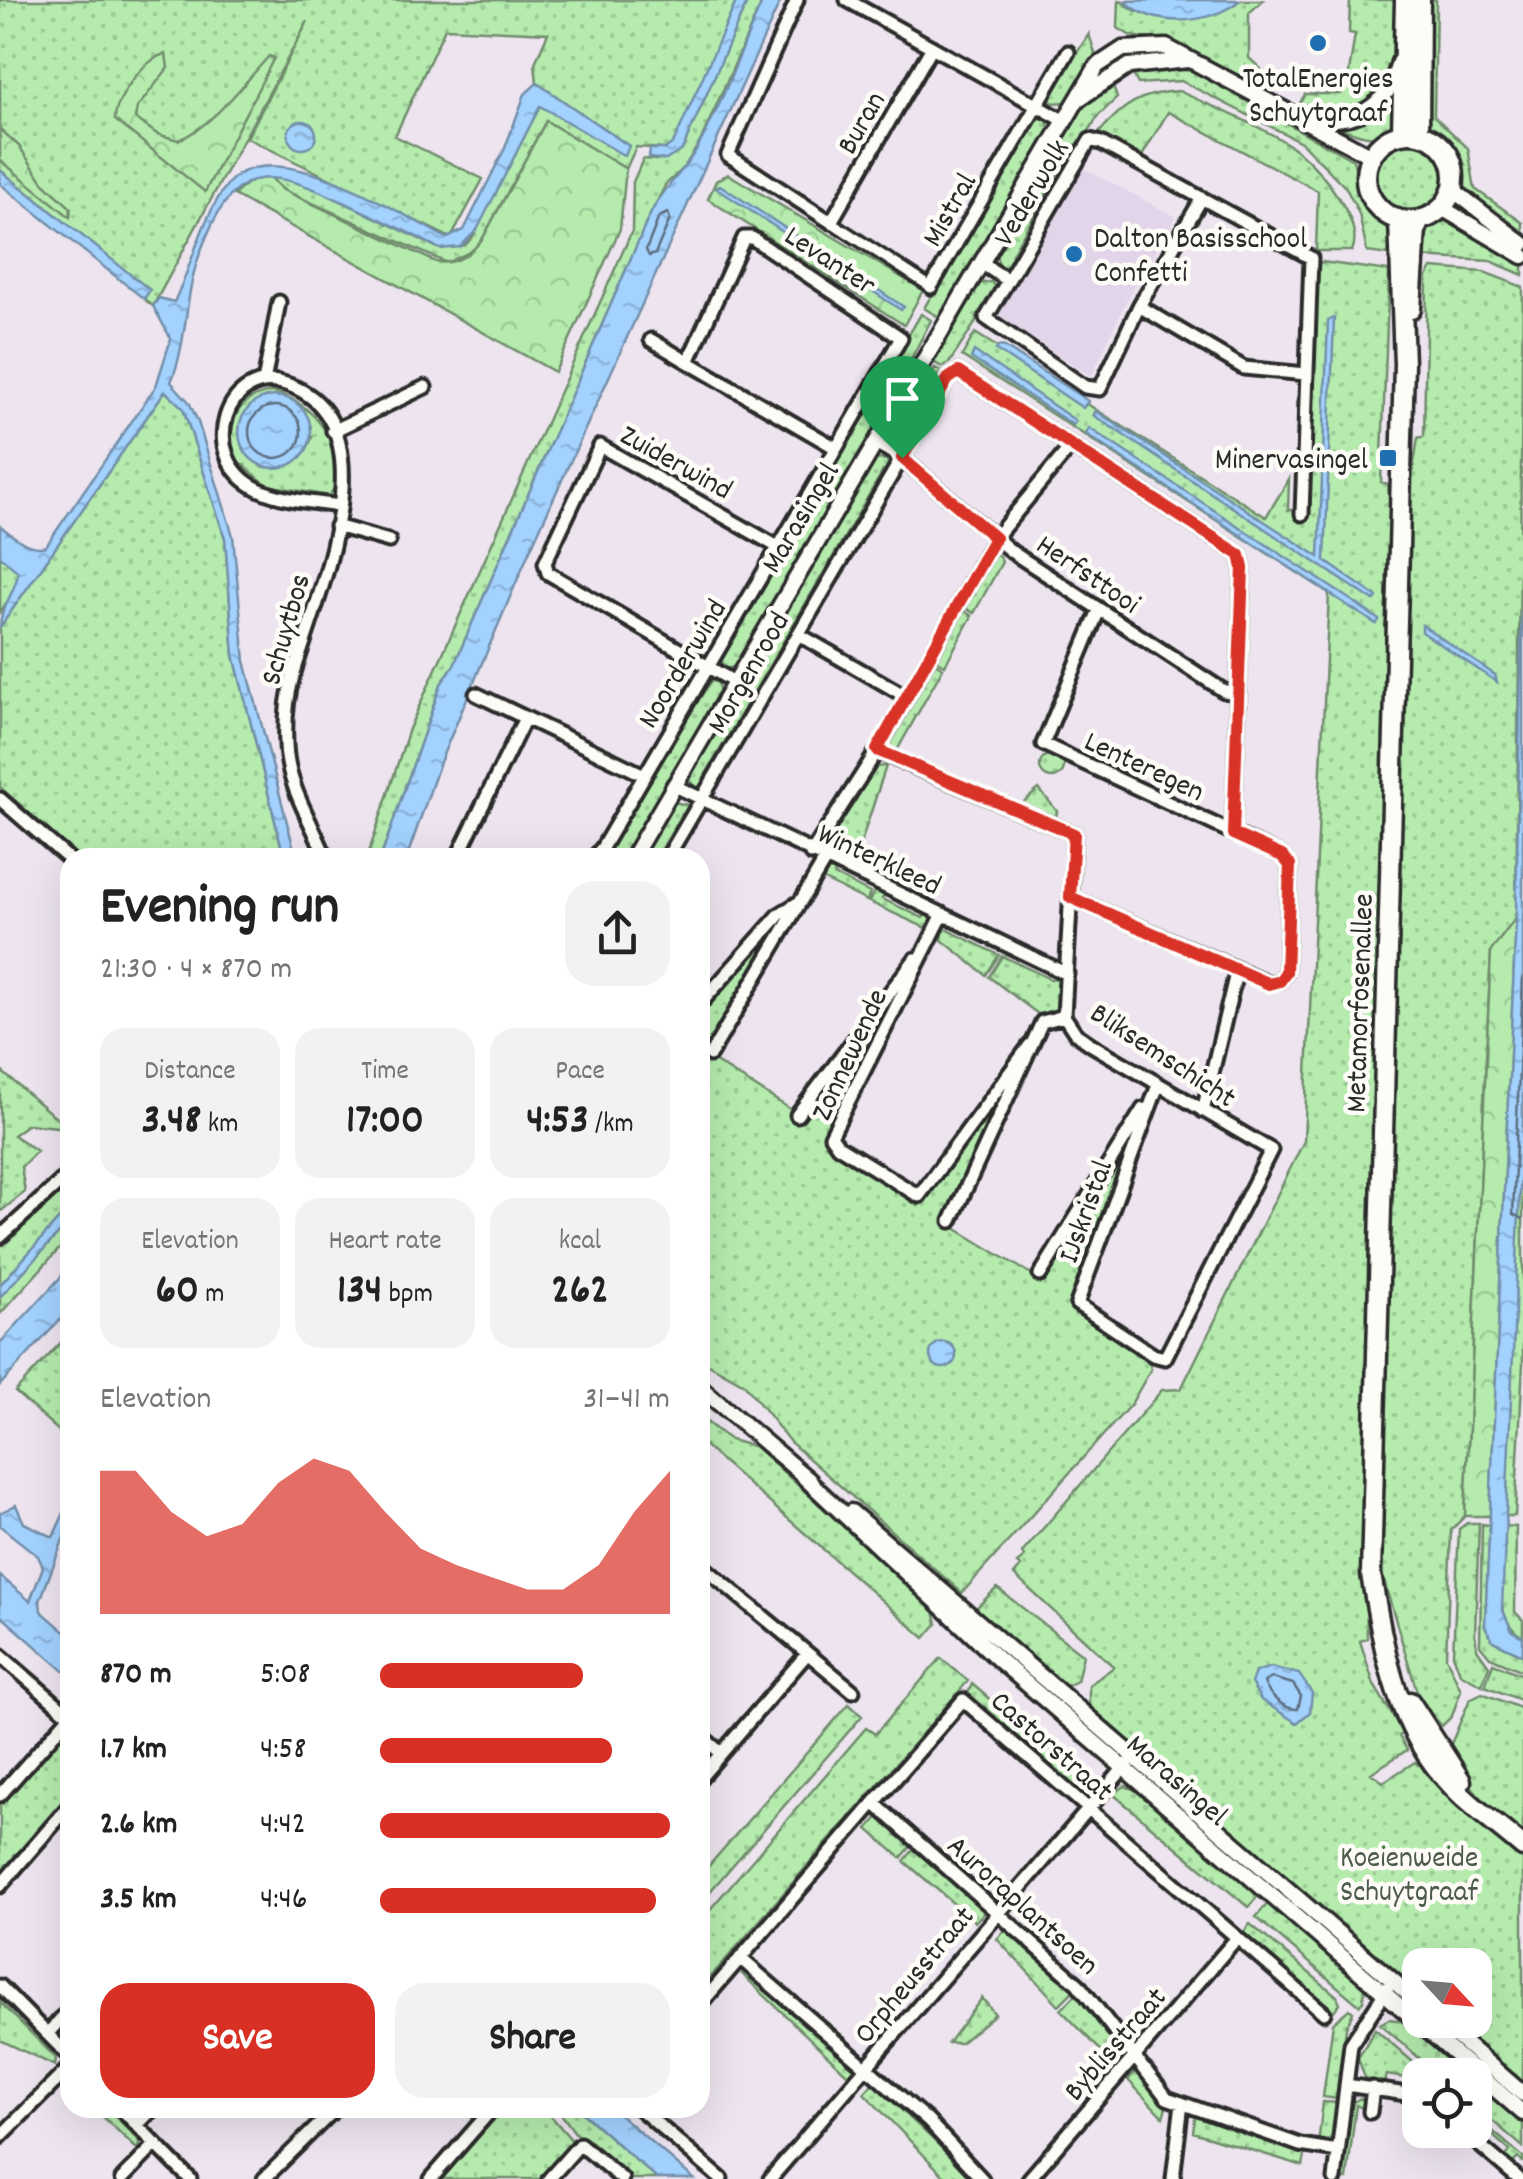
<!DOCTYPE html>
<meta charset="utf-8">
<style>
body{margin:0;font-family:Dekko,sans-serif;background:#f2f2f2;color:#222;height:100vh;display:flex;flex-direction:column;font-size:38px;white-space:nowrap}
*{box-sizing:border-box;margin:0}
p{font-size:32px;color:#767676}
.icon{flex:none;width:55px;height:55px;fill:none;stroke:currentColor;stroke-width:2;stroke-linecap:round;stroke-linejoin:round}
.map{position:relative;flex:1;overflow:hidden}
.sheet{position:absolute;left:60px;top:848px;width:650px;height:1270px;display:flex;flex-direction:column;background:#fff;border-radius:30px;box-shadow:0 10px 40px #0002}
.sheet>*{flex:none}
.needle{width:65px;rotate:116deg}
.buttons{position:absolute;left:1402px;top:1948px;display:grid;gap:20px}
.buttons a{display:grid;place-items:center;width:90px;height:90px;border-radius:20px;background:#fff;box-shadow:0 10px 40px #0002;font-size:50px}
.pin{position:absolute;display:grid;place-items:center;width:85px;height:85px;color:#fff;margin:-102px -42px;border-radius:50% 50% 50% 0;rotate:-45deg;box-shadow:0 0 10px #0007}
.pin .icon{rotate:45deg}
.round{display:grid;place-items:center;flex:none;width:105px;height:105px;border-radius:30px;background:#f2f2f2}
.head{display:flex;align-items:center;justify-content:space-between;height:170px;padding:0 40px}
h1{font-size:55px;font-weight:800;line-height:75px}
.metrics{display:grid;grid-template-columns:repeat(3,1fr);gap:15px;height:170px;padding:10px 40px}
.metrics div{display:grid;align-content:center;border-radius:25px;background:#f2f2f2;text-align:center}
.metrics b{font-size:42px;font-weight:800}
.metrics small{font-size:28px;font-weight:400}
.metrics p{font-size:28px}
.chart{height:280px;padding:20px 40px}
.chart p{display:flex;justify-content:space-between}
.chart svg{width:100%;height:180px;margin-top:10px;fill:#d93025;opacity:.7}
.primary-button{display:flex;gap:20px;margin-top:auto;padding:20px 40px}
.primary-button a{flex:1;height:115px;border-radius:30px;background:#d93025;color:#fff;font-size:40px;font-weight:800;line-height:115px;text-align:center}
.primary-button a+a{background:#f2f2f2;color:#222}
ul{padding:0 40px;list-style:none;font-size:32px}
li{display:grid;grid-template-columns:160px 120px 1fr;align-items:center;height:75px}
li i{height:25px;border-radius:12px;background:#d93025}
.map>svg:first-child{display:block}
.built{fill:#e2d4e9}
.grass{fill:url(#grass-dots);stroke:#708c6c;stroke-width:2.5;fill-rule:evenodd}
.forest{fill:url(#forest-crowns);stroke:#708c6c;stroke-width:2.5}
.water{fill:url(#water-ripples);stroke:#738faa;stroke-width:2.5}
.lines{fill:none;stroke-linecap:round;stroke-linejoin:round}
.shore{stroke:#5b6e80;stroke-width:2.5}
.pedestrian-casing{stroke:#2b2b2b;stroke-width:16}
.minor-casing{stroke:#2b2b2b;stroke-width:19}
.tertiary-casing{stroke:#2b2b2b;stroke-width:21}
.primary-casing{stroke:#2b2b2b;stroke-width:25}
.pedestrian{stroke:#fdfcf7;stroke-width:9}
.minor{stroke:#fdfcf7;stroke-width:11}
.tertiary{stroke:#fdfcf7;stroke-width:14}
.primary{stroke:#fdfcf7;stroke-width:18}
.route-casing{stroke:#fff;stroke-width:20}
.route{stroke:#d93025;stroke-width:12}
.poi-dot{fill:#1f6fb2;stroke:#fdfcf7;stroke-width:4}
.labels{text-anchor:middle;stroke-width:9;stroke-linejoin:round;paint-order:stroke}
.poi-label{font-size:30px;fill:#2b2b2b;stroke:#fdfcf7}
.street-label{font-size:30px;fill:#2b2b2b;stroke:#fdfcf7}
.park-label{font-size:30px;fill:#4e5b4c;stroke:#fdfcf7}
</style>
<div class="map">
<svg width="1523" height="2179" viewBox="0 0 1523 2179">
<defs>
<pattern id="grass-dots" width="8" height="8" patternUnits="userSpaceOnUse" patternTransform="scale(2.5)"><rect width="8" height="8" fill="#b5ecae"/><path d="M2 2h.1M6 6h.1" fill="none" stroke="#9ccb96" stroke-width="1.8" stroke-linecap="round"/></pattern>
<pattern id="forest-crowns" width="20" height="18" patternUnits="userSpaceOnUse" patternTransform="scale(2.5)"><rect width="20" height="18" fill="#b5ecae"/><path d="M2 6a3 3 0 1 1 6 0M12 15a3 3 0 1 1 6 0" fill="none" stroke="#9ccb96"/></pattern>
<pattern id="water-ripples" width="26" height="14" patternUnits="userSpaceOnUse" patternTransform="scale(2.5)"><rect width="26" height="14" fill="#a3d2ff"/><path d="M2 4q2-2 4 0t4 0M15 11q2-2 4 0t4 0" fill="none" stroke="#8cb4db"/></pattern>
</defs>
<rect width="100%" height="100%" fill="#ede4ef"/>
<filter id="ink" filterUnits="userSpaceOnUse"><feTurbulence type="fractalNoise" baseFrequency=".01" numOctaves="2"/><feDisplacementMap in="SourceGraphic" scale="20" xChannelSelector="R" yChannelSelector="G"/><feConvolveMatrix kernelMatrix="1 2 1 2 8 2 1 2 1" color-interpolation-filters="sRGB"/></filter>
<g filter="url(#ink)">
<path class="built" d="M1081 167 1176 217 1126 301 1091 376 1002 318 999 310Z"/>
<path class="grass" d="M0 0H737L674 143 665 149 636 147 626 169 546 121 483 238 474 250 447 263 283 190 267 175 296 179 440 249 465 245 472 238 540 106 629 146 537 83 535 63 548 33 445 28 395 136 483 179 451 238 247 138 308 21 153 306 144 299 149 290 0 170Z
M748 0H763L700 142 683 169 666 184 648 219 454 665 441 684 381 857 367 858 409 729 632 231 633 182 643 159 656 160 682 150Z
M1119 0 1136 11 1232 6 1240 0H1263L1249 13V58L1261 69 1260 83 1253 85 1169 42 1131 36 1118 28Z
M1350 0H1397C1395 40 1400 92 1357 111 1345 117 1323 114 1310 114L1299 105 1305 94H1341L1347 86 1355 34 1349 33Z
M1426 0H1436L1434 116 1468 148 1475 189 1523 223V237L1470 199 1461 188 1454 154 1427 125Z
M1089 34 1097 60 1067 102 1052 103 1049 96Z
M1150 67 1192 71 1353 160 1363 196 1388 223 1396 256 1367 252 1359 214 1346 188 1301 142 1181 81 1138 84 1132 73Z
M1400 76C1397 136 1394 150 1333 125 1369 126 1385 106 1400 76Z
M1111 81 1117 98 1098 116 1081 144 1074 145 1012 254 1010 267 1000 268 995 252C1029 194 1058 124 1111 81Z
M1179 91C1214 108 1269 128 1299 152 1321 170 1365 223 1352 251H1316L1318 191 1168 112 1142 156 1099 133C1123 104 1142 93 1179 91Z
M1036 117 1047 120 1050 132 939 317 924 308Z
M1377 178a34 34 0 1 1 68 0a34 34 0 1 1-68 0Z
M1454 218 1523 260V275L1491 261 1419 257 1430 224Z
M1322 262 1389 271 1381 482 1388 484 1392 531 1364 1474 1367 1638 1360 1641 1374 1685 1403 1733 1399 1736 1407 1750 1371 1773 1383 1782 1415 1762 1418 1765 1426 1761 1523 1858V2088L1444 2020H1475V1965H1420V1999L1089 1714V1685L1114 1667 1014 1575 1021 1567 1017 1564 1024 1557 1022 1553 1162 1390 1181 1389 1304 1141 1329 593 962 356 975 333 1266 517 1289 479 1288 510H1297L1315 265Z
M1432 268 1484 272 1523 287 1516 918 1491 951 1465 1516 1451 1530 1446 1657 1461 1690 1452 1716 1442 1726 1435 1718 1430 1720 1421 1705 1378 1561 1410 488 1418 438 1424 436 1427 277Z
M991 282 997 289 950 362 942 367 935 363 929 366 977 284Z
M921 314 931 320 911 359 881 401 886 410 737 666 726 669 719 659Z
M935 368 941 371 904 436 908 440 898 445 889 433 905 405 912 408Z
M165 391 183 407 225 538 234 655 284 857H79L0 787V627Z
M272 392C313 398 358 461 329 496L267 485 233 457C228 424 235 397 272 392ZM312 437C304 461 287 472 261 466Z
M879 459 887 460 890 470 883 471 703 779 707 782 696 788 688 779 690 774 872 461Z
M998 555 1002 562 974 613 962 606 989 564 986 562Z
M0 556 18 571 17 589 0 612Z
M964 611 972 616 945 665 933 659Z
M935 663 943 668 895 754 886 744Z
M711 680 718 683 720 694 624 857 601 858Z
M1040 766a12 12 0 1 1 24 0a12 12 0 1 1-24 0Z
M886 766 854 864 829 852 826 842 876 767Z
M1039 789 1057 811 1056 818 1020 805Z
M673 802 688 805V816L682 814 657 857 639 858Z
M825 870 836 871 834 875 870 893 867 901 818 877Z
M876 888 885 894 882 899 923 918 926 913 931 920 930 930 869 902Z
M778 922 781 923 703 1054 790 1109 799 1120 903 984 825 1138 827 1144 918 1206 1015 1069 945 1222 1044 1282 1126 1143 1130 1144 1068 1304 1148 1357 1151 1369 1131 1404 962 1593 790 1442 744 1384 700 1359V1011Z
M944 928 999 955 986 975 942 940Z
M1002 956 1050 979 1058 978 1060 1006 1042 1017 989 977Z
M0 1070 68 1128 28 1124 13 1135 37 1151 21 1167 25 1192 0 1212Z
M1523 1121V1363L1515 1516H1505Z
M70 1183V1207L0 1285V1245Z
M70 1221V1237L0 1314V1297Z
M65 1338 70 1341V1441L15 1392Z
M700 1417 730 1440 756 1447 934 1609 937 1624 925 1638 700 1442Z
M1467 1523H1479L1475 1633 1477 1649 1489 1666 1482 1685 1460 1673 1453 1654 1459 1529Z
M1482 1524 1490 1525 1485 1626 1493 1641 1523 1655V1671L1490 1657 1480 1645Z
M1505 1526 1516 1527 1515 1612 1523 1620V1637C1488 1618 1504 1560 1505 1526Z
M997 1588 1083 1655 1077 1681 1067 1686 1055 1683 974 1610Z
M941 1658 968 1681 700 1989V1921L866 1728 875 1734Z
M1493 1663 1523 1675V1701L1485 1686Z
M972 1684 1097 1791 1083 1799 966 1698Z
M1482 1693 1523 1709V1837L1482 1799 1442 1750 1451 1744 1470 1699Z
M849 1704 862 1716 700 1903V1876Z
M70 1721V1797L0 1876V1804Z
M1125 1786 1147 1794 1261 1893 1248 1907 1113 1794Z
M880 1815 913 1844 901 1858 868 1829Z
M916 1847 987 1909 975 1922 904 1861Z
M1271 1900 1365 1982 1363 2001 1359 2005 1256 1917Z
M1250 1924 1337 1996 1340 2003 1333 2012 1259 1946 1247 1942 1242 1934Z
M1008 1927 1076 1988 1059 2005 997 1939Z
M747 1968 857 2068 849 2076 742 1974Z
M1079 1991 1124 2050 1113 2063 1061 2010Z
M982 1998 995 2014 960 2043H948Z
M0 2002 56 2058 55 2066 0 2040Z
M1349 2009 1353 2012 1346 2028 1338 2099 1323 2097 1333 2023Z
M1389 2019C1422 2021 1448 2054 1472 2075H1439L1380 2024Z
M1375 2029 1428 2075H1420V2080L1386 2075 1384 2083 1365 2078 1358 2058Z
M1138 2069 1167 2103 1163 2117 1128 2080Z
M1475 2078 1523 2120V2147L1475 2106Z
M873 2083 975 2179H947L864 2093Z
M1359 2099H1367L1366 2110 1356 2105 1347 2179H1340L1349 2104Z
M1323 2102 1337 2103 1333 2137 1318 2145Z
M94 2108H107L140 2141 139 2151Z
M497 2108H544L574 2143 543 2179H436Z
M557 2108H577L657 2179H629L575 2133Z
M1196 2112 1306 2151 1303 2166 1193 2132Z
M1475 2116 1523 2157V2162L1518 2158 1512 2164 1505 2158 1510 2151 1488 2131 1480 2139 1473 2132 1479 2124Z"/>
<path class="forest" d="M166 54 168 68 137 108 135 118 157 134 178 140C212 127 245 82 269 56L274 58 205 192 115 120C114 99 145 57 166 54Z
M546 121 626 169 620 229 555 372 234 195 247 183 267 175 283 190 436 262C457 265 471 254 483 238Z
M0 129 19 146 43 182 71 208 70 217 0 160Z
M728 174 923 290 904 325 708 199 716 181Z
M1516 918 1490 1516H1465L1491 951Z"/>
<path class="water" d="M737 0H748L682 150 666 160 649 158 650 149H665L674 142Z
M763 0H781L530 550 440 762 407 857H381L441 684 454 665 648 219C660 191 681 175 696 150 723 103 741 49 763 0Z
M1163 0H1240C1210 25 1155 29 1125 1Z
M537 83 629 146 625 156 540 106 477 230 460 247 440 249C408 232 376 217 343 202 264 164 232 164 199 256 184 297 188 341 171 382L189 402 198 422 233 536 245 661 296 857H284L234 655 225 538 183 408 165 391 0 627C0 605 16 594 18 572L0 556V526C14 536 28 551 46 546L156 386 171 339 153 306 159 298 174 302C192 265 200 224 224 189 266 125 397 213 447 238L464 230 505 148 525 94Z
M288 135a14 14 0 1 1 28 0a14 14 0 1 1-28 0Z
M0 170 150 290 144 299 0 184Z
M720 185 904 307 901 310 716 188Z
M1334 318 1325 561 1377 597 1374 601 1093 415 1096 411 1319 557 1328 321Z
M999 346 1005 347 1088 401 1083 408 996 350Z
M974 351 1076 421 1073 425 971 358Z
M239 432a36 36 0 1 1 72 0a36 36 0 1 1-72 0Z
M1089 428 1357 604 1379 620 1376 624 1086 434Z
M1523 535V1121L1502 1608 1512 1631 1523 1637V1655L1493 1641 1485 1626 1516 918Z
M1422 625 1495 675 1497 682 1422 632Z
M70 1207V1221L0 1297V1285Z
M70 1267V1309L0 1385V1343Z
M930 1355a13 13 0 1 1 26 0a13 13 0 1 1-26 0Z
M70 1500V1521L40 1601 41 1611 70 1636V1676L0 1615V1576L30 1601 43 1567 38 1556 0 1526V1513L16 1505 24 1523 53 1537Z
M1271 1667 1299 1674 1312 1693 1310 1712 1297 1723 1261 1700 1251 1683 1255 1672Z
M577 2108H612L694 2179H657Z"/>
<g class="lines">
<path class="shore" d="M668 213 670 219 655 254 649 256 646 250 659 217Z
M249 432a26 26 0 1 1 52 0a26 26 0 1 1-52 0Z
M1523 977 1513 1214 1523 1219
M1272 1678 1293 1684 1301 1696 1298 1709C1284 1710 1268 1695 1264 1682Z"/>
<g class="pedestrian-casing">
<path id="pedestrian" d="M831 222 931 287"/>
</g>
<g class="minor-casing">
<path id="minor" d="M797 0 728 155 831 222 932 47
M847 0 1063 120
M1202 198 1139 306 1100 389 1085 387 986 318 1090 140 1101 143 1311 258 1302 514
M981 263 1006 279
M931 287 1068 52
M1139 306 1244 368 1306 374
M651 340 688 362
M264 382 279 302
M333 431 425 387
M875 443 902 458 1012 552 1224 691 1238 693
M336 526 389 541
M798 634 907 697
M734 682 548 573 545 563 600 446 778 547
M476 694 644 775
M877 751 1074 834 1064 1016 1076 1034 1092 1045 1271 1150 1165 1358 1153 1355 1077 1304 1158 1085
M673 785 1067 974
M0 799 70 860
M811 854 877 751 995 538 1071 446
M326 858C311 820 287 786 286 744 285 722 287 697 293 676 314 604 395 424 289 385 227 362 194 457 258 489 283 501 314 502 340 506
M457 858 525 718
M594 858 602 848 901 338 752 238H744L688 362 836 448
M667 858 948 379 958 372 1240 555 1243 568 1233 834
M1070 897 1269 983 1280 981 1286 972 1290 865 1282 856 1043 744 1099 610
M943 914 831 1136 838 1146 919 1196 1030 1045
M700 1004 780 914 798 903
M710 1055 825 860
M1203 1111 1237 969
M797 1115 915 959
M951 1221 1042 1022 1064 1016
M0 1237 70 1173
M1040 1275 1143 1109
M700 1564 853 1691
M0 1655 67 1713V1719L0 1795
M700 1735 721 1753
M700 1778 807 1654
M874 1803 1078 1984 1167 2098 1300 2145 1338 2151
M0 1886 70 1805
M740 1958 928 2121 982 2179
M0 1986 70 2057
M700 2005 963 1700 1324 2013
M48 2033 70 2009
M1346 2085 1420 2096
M120 2108 190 2179
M639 2108 721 2179
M1370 2112 1373 2088
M137 2125 154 2108
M1462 2130 1519 2179
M0 2137 70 2067
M122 2179 156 2144
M264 2179 336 2108
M431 2179 493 2108
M549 2179 580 2144 622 2179
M770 2179 1134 1756
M1029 2179 1236 1939
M1173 2179 1182 2103
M1335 2179 1351 2044 1393 1980"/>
</g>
<g class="tertiary-casing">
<path id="tertiary" d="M1080 98 1129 66 1188 60
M1307 118C1354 124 1387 111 1399 62
M1454 184 1457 193 1523 244
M1442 208 1523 256
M632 858 1097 66 1123 49 1166 47 1371 156
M700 1387 810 1481
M805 1478 998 1659 1523 2113
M851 1512 1420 2004
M1438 2020 1523 2094"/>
</g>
<g class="primary-casing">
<path id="primary" d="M1366 177a44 44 0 1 1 88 0a44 44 0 1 1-88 0Z
M1402 133 1405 0
M1419 133 1420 0
M1399 220 1404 364 1371 1574C1384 1651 1396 1729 1453 1787 1474 1809 1500 1827 1523 1847
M1411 309 1416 229 1420 220
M1410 1702 1461 1781"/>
</g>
<use href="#pedestrian" class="pedestrian"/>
<use href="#minor" class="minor"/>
<use href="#tertiary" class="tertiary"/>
<use href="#primary" class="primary"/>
</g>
</g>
<g class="lines" filter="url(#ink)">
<g class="route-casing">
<path id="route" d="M958 372 1240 555 1243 568 1233 834 1282 856 1290 865 1286 972 1280 981 1269 984 1070 897 1074 834 877 750 995 538 902 458 948 379Z"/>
</g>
<use href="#route" class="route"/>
</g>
<g class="poi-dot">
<circle cx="1318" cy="43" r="10"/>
<circle cx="1074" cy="254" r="10"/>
<rect x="1378" y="448" width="20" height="20" rx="5"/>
</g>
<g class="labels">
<g class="poi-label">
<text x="1318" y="87">TotalEnergies<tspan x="1318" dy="34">Schuytgraaf</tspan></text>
<text x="1094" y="247" text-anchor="start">Dalton Basisschool<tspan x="1094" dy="34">Confetti</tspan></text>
<text x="1368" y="468" text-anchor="end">Minervasingel</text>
</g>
<g class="street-label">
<text transform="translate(860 122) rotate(-60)" y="10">Buran</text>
<text transform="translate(1030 192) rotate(-59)" y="10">Vederwolk</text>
<text transform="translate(948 209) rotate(-60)" y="10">Mistral</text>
<text transform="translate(831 259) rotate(33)" y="10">Levanter</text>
<text transform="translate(677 461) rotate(29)" y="10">Zuiderwind</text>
<text transform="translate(799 517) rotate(-59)" y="10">Marasingel</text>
<text transform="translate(1089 573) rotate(34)" y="10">Herfsttooi</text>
<text transform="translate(284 629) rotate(-74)" y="10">Schuytbos</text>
<text transform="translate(681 663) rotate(-59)" y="10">Noorderwind</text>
<text transform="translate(747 672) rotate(-60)" y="10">Morgenrood</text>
<text transform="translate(1145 765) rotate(25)" y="10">Lenteregen</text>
<text transform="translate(880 858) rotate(25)" y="10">Winterkleed</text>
<text transform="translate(1358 1003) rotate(-88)" y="10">Metamorfosenallee</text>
<text transform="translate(848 1054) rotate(-65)" y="10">Zonnewende</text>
<text transform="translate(1164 1054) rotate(33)" y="10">Bliksemschicht</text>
<text transform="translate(1084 1211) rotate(-70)" y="10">IJskristal</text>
<text transform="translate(1053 1745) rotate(41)" y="10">Castorstraat</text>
<text transform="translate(1178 1779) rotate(41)" y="10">Marasingel</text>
<text transform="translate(1024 1904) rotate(42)" y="10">Auroraplantsoen</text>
<text transform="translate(913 1974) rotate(-50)" y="10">Orpheusstraat</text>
<text transform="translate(1114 2043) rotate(-49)" y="10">Byblisstraat</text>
</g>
<g class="park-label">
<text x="1409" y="1866">Koeienweide<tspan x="1409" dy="34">Schuytgraaf</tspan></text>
</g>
</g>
</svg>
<div class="buttons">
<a><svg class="needle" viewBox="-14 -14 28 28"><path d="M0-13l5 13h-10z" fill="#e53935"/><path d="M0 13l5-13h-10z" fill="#767676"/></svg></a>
<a><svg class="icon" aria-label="locate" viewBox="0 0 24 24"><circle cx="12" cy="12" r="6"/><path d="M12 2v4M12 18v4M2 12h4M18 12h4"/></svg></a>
</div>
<div class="pin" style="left:902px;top:458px;background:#1e9e55"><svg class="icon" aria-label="arrive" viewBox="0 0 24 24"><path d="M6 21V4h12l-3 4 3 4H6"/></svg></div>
<section class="sheet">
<div class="head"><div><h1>Evening run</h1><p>21:30 · 4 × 870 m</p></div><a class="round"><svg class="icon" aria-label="share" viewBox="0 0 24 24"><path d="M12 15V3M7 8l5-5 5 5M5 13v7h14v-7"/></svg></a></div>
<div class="metrics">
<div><p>Distance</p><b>3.48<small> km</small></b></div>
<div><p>Time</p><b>17:00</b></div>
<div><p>Pace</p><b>4:53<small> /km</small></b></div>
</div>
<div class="metrics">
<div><p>Elevation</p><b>60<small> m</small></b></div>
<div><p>Heart rate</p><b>134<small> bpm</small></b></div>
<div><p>kcal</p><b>262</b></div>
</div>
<div class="chart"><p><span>Elevation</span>31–41 m</p>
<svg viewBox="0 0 160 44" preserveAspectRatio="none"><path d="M0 44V9L10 9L20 19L30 25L40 22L50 12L60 6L70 9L80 19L90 28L100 32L110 35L120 38L130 38L140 32L150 19L160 9V44z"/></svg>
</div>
<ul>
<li><b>870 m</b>5:08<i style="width:70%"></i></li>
<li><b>1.7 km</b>4:58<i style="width:80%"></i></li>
<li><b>2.6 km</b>4:42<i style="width:100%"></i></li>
<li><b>3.5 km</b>4:46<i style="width:95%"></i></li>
</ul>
<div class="primary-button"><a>Save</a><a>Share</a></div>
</section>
</div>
